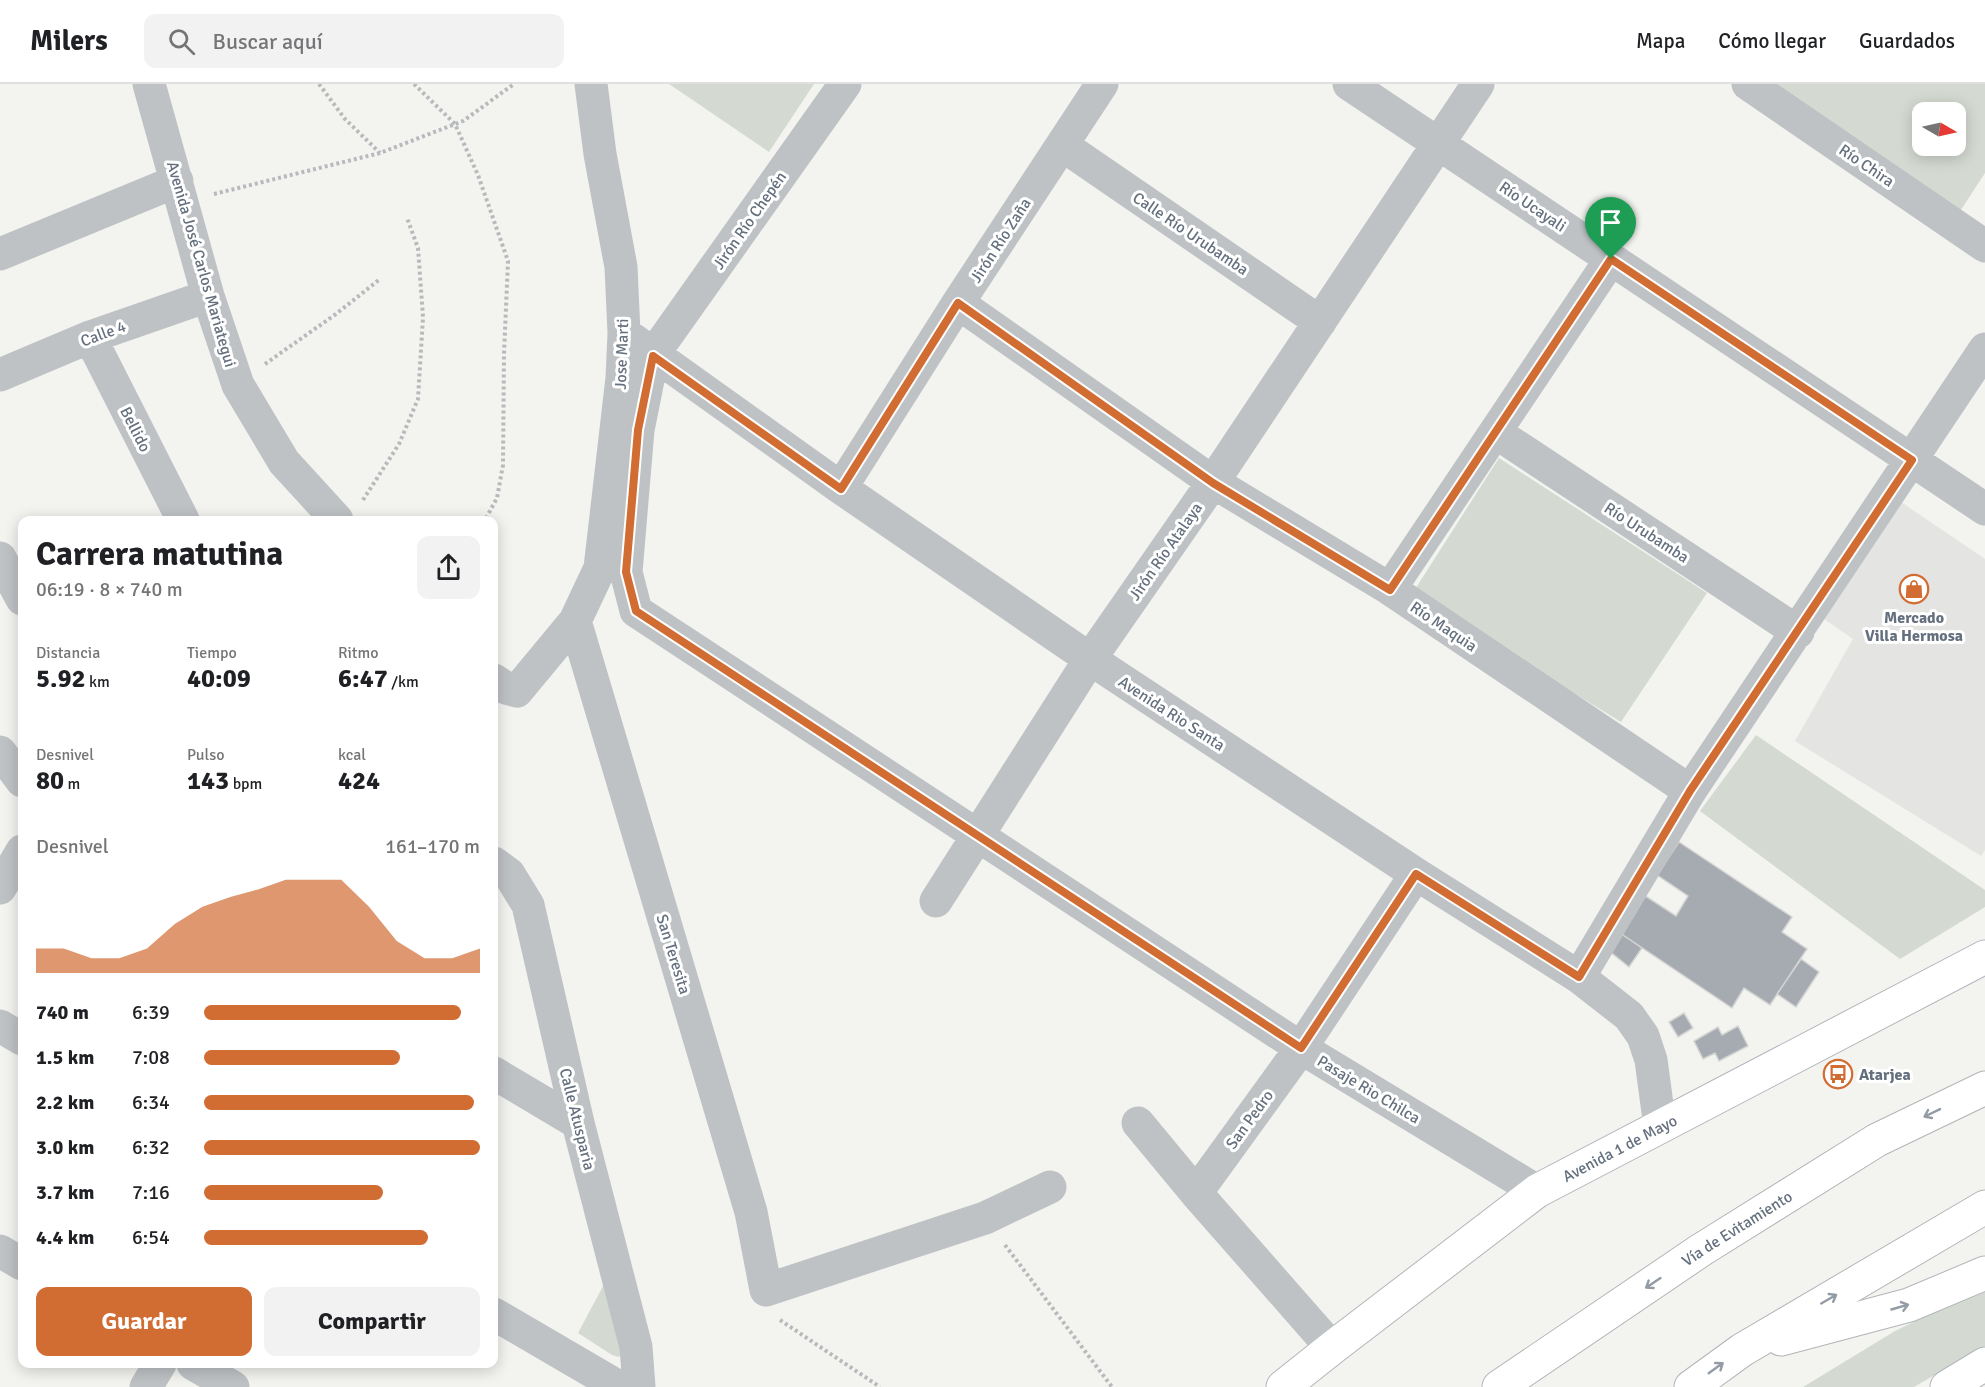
<!DOCTYPE html>
<html lang="es">
<meta charset="utf-8">
<style>
body{margin:0;font-family:Signika,sans-serif;background:#f2f2f2;color:#202124;height:100vh;display:flex;flex-direction:column;font-size:22px;white-space:nowrap}
*{box-sizing:border-box;margin:0}
p{font-size:20px;color:#757577}
.icon{flex:none;width:33px;height:33px;fill:none;stroke:currentColor;stroke-width:2;stroke-linecap:round;stroke-linejoin:round}
.map{position:relative;flex:1;overflow:hidden}
.panel{position:absolute;left:18px;top:432px;width:480px;height:852px;display:flex;flex-direction:column;background:#fff;border-radius:12px;box-shadow:0 3px 15px #0003}
.panel>*{flex:none}
.needle{width:39px;rotate:99deg}
.fabs{position:absolute;left:1912px;top:18px;display:grid;gap:12px}
.fabs a{display:grid;place-items:center;width:54px;height:54px;border-radius:12px;background:#fff;box-shadow:0 3px 15px #0003;font-size:30px}
.pin{position:absolute;display:grid;place-items:center;width:51px;height:51px;color:#fff;margin:-62px -26px;border-radius:50% 50% 50% 0;rotate:-45deg;box-shadow:0 0 6px #0007}
.pin .icon{rotate:45deg}
.round{display:grid;place-items:center;flex:none;width:63px;height:63px;border-radius:12px;background:#f2f2f2}
.head{display:flex;align-items:center;justify-content:space-between;height:102px;padding:0 18px}
h1{font-size:33px;font-weight:700;line-height:45px}
.metrics{display:grid;grid-template-columns:repeat(3,1fr);gap:9px;height:102px;padding:6px 18px}
.metrics div{display:grid;align-content:center}
.metrics b{font-size:26px;font-weight:700}
.metrics small{font-size:16px;font-weight:400}
.metrics p{font-size:16px}
.chart{height:168px;padding:12px 18px}
.chart p{display:flex;justify-content:space-between}
.chart svg{width:100%;height:108px;margin-top:6px;fill:#d16c32;opacity:.7}
.action{display:flex;gap:12px;margin-top:auto;padding:12px 18px}
.action a{flex:1;height:69px;border-radius:12px;background:#d16c32;color:#fff;font-size:24px;font-weight:700;line-height:69px;text-align:center}
.action a+a{background:#f2f2f2;color:#202124}
ul{padding:0 18px;list-style:none;font-size:20px}
li{display:grid;grid-template-columns:96px 72px 1fr;align-items:center;height:45px}
li i{height:15px;border-radius:8px;background:#d16c32}
header{display:flex;align-items:center;gap:36px;box-sizing:border-box;height:84px;padding:0 30px;background:#fff;border-bottom:2px solid #e0e0e0}
header strong{font-size:28px}
nav{display:flex;gap:33px;margin-inline-start:auto;font-size:21px}
.search{width:420px;height:54px;background:#f2f2f2;display:flex;align-items:center;gap:15px;box-sizing:border-box;padding:0 21px;border-radius:12px;color:#757577;font-size:22px}
.map>svg:first-child{display:block}
.built{fill:#e4e5e3}
.green{fill:#d4dad2;fill-rule:evenodd}
.building{fill:#a6abb2;stroke:#d4d5d3;stroke-width:1.5}
.lines{fill:none;stroke-linecap:round;stroke-linejoin:round}
.secondary-casing{stroke:#b2b5ba;stroke-width:35}
.highway-casing{stroke:#b2b5b8;stroke-width:35}
.path{stroke:#b7b9bc;stroke-width:4;stroke-dasharray:3 3;stroke-linecap:butt}
.street{stroke:#bfc2c5;stroke-width:33}
.secondary{stroke:#fff;stroke-width:33}
.highway{stroke:#fff;stroke-width:33}
.oneway{stroke:#939ba5}
.route-casing{stroke:#fff;stroke-width:12}
.route{stroke:#d16c32;stroke-width:8}
.labels{text-anchor:middle;stroke-width:6;stroke-linejoin:round;paint-order:stroke}
.street-label{font-size:16px;fill:#65707e;stroke:#fff}
.poi-label{font-size:16px;font-weight:bold;fill:#65707e;stroke:#fff}
</style>
<header>
<strong>Milers</strong>
<div class="search"><svg class="icon" aria-label="search" viewBox="0 0 24 24"><circle cx="10" cy="10" r="6"/><path d="M15 15l6 6"/></svg>Buscar aquí</div>
<nav><a>Mapa</a><a>Cómo llegar</a><a>Guardados</a></nav>
</header>
<div class="map">
<svg width="1985" height="1303" viewBox="0 0 1985 1303">
<rect width="100%" height="100%" fill="#f3f4f0"/>
<path class="built" d="M1901 418 1985 475V766L1981 772 1795 657 1853 555 1824 535Z"/>
<path class="green" d="M669 0H814L769 68Z
M1763 0H1985V89L1955 135ZM1923 28H1956V62H1923Z
M1499 374 1707 509 1621 638 1412 510Z
M1756 651 1985 806V823L1900 875 1700 727Z
M610 1189 622 1270 619 1273 612 1271 578 1249Z
M1985 1203V1262L1914 1303H1803L1895 1247Z"/>
<path class="building" d="M1679 758 1792 833 1782 848 1807 865 1770 921 1744 904 1732 924 1620 849 1644 811 1676 832 1688 812 1657 791Z
M1620 849 1642 864 1629 883 1608 866Z
M1801 875 1819 888 1796 923 1777 910Z
M1684 929 1693 944 1678 953 1669 938Z
M1738 942 1748 962 1719 977 1715 969 1703 975 1694 957 1718 943 1722 951Z"/>
<g class="lines">
<g class="secondary-casing">
<g id="secondary">
<path id="s1" d="M1283 1303 1332 1264 1537 1107 1985 873"/>
<path d="M1947 1303 1985 1280"/>
</g>
</g>
<g class="highway-casing">
<g id="highway">
<path d="M1781 1255 1909 1221 1985 1189"/>
<path id="s2" d="M1499 1303 1701 1166 1877 1056 1985 1004"/>
<path d="M1691 1303 1742 1266 1985 1123"/>
</g>
</g>
<path class="path" d="M319 0 345 35 380 69
M414 0 455 40 478 91 508 177 504 270 503 381 497 414 485 436
M214 110 380 69 463 37 514 0
M265 280 336 230 380 195
M363 416 399 360 418 315 423 233 418 164 407 134
M1005 1161 1112 1303
M780 1236 880 1303"/>
<path class="street" d="M149 0 208 212 238 301 284 378 337 436
M845 0 653 271 638 346 626 488 636 527 1301 964 1537 1107
M1349 0 1985 425
M1748 0 1985 162
M1062 61 1320 238
M0 170 177 97
M958 219 1213 398 1390 505 1690 707
M624 249 841 404 1090 575 1416 790 1579 893 1629 932 1643 952 1651 976 1660 1043
M90 253 183 436
M0 291 90 253 208 212
M1495 348 1798 548
M841 404 958 219 1102 0
M0 474 22 515
M1390 505 1611 175
M575 537 751 1128 766 1206 985 1134 1050 1103
M494 596 506 604 517 607 575 537 600 484 622 294 624 249 621 183 600 70 591 0
M0 668 22 697
M494 779 509 790 528 821 578 1039 636 1263 639 1303
M0 804 22 767
M936 817 1090 575 1213 398 1478 0
M1579 893 1690 707 1985 265
M0 942 22 955
M494 989 578 1039
M1138 1039 1196 1109 1332 1264
M1196 1109 1301 964 1416 790
M0 1167 22 1180
M494 1230 619 1303
M193 1280 233 1303
M146 1303 160 1280"/>
<use href="#secondary" class="secondary"/>
<use href="#highway" class="highway"/>
</g>
<defs><path id="oneway-shaft" d="M-6 0H5M1.5-3L5.5 0L1.5 3" fill="none" stroke-width="1.6" stroke-linecap="round" stroke-linejoin="round" transform="scale(1.5)"/></defs>
<g class="oneway">
<use href="#oneway-shaft" transform="translate(1932 1029) rotate(154)"/>
<use href="#oneway-shaft" transform="translate(1653 1199) rotate(146)"/>
<use href="#oneway-shaft" transform="translate(1829 1215) rotate(-30)"/>
<use href="#oneway-shaft" transform="translate(1900 1223) rotate(-16)"/>
<use href="#oneway-shaft" transform="translate(1716 1284) rotate(-36)"/>
</g>
<g class="lines">
<g class="route-casing">
<path id="route" d="M1611 175 1912 376 1690 707 1579 893 1416 790 1301 964 636 527 626 488 638 346 653 272 841 405 958 219 1213 399 1390 506Z"/>
</g>
<use href="#route" class="route"/>
</g>
<defs>
<g id="shop-ring" transform="scale(1.5)"><circle r="9.5" fill="#fff" stroke="#d16c32" stroke-width="1.5"/><path d="M-5-2.5h2.3a2.7 3.5 0 0 1 5.4 0H5L5.5 6h-11ZM-1.5-2.5h3a1.5 2.3 0 0 0-3 0Z" fill="#d16c32"/></g>
<g id="bus-ring" transform="scale(1.5)"><circle r="9.5" fill="#fff" stroke="#d16c32" stroke-width="1.5"/><path d="M-5-6H5V4H4V6H2V4H-2V6H-4V4H-5ZM-3.5-4V0h7V-4ZM-3.5 1.2v1.5H-2V1.2ZM2 1.2v1.5H3.5V1.2Z" fill="#d16c32"/></g>
</defs>
<g fill-rule="evenodd">
<use href="#shop-ring" x="1914" y="505"/>
<use href="#bus-ring" x="1838" y="990"/>
</g>
<g class="labels">
<g class="street-label">
<text transform="translate(1867 81) rotate(34)" y="6">Río Chira</text>
<text transform="translate(1533 122) rotate(34)" y="6">Río Ucayali</text>
<text transform="translate(749 136) rotate(-55)" y="6">Jirón Río Chepén</text>
<text transform="translate(1191 149) rotate(34)" y="6">Calle Río Urubamba</text>
<text transform="translate(1000 156) rotate(-57)" y="6">Jirón Río Zaña</text>
<text transform="translate(202 180) rotate(74)" y="6">Avenida José Carlos Mariategui</text>
<text transform="translate(103 249) rotate(-20)" y="6">Calle 4</text>
<text transform="translate(621 270) rotate(-88)" y="6">Jose Marti</text>
<text transform="translate(136 345) rotate(63)" y="6">Bellido</text>
<text transform="translate(1647 448) rotate(33)" y="6">Río Urubamba</text>
<text transform="translate(1165 467) rotate(-55)" y="6">Jirón Río Atalaya</text>
<text transform="translate(1444 542) rotate(34)" y="6">Río Maquia</text>
<text transform="translate(1172 629) rotate(33)" y="6">Avenida Rio Santa</text>
<text transform="translate(674 870) rotate(73)" y="6">San Teresita</text>
<text transform="translate(1369 1005) rotate(31)" y="6">Pasaje Rio Chilca</text>
<text transform="translate(578 1035) rotate(76)" y="6">Calle Atusparia</text>
<text transform="translate(1249 1035) rotate(-54)" y="6">San Pedro</text>
<text dy="6" stroke="none"><textPath href="#s1" startOffset="414">Avenida 1 de Mayo</textPath></text>
<text dy="6" stroke="none"><textPath href="#s2" startOffset="286">Vía de Evitamiento</textPath></text>
</g>
<g class="poi-label">
<text x="1914" y="539">Mercado<tspan x="1914" dy="18">Villa Hermosa</tspan></text>
<text x="1859" y="996" text-anchor="start">Atarjea</text>
</g>
</g>
</svg>
<div class="fabs">
<a><svg class="needle" viewBox="-14 -14 28 28"><path d="M0-13l5 13h-10z" fill="#e53935"/><path d="M0 13l5-13h-10z" fill="#757577"/></svg></a>
</div>
<div class="pin" style="left:1611px;top:175px;background:#1e9e55"><svg class="icon" aria-label="arrive" viewBox="0 0 24 24"><path d="M6 21V4h12l-3 4 3 4H6"/></svg></div>
<section class="panel">
<div class="head"><div><h1>Carrera matutina</h1><p>06:19 · 8 × 740 m</p></div><a class="round"><svg class="icon" aria-label="share" viewBox="0 0 24 24"><path d="M12 15V3M7 8l5-5 5 5M5 13v7h14v-7"/></svg></a></div>
<div class="metrics">
<div><p>Distancia</p><b>5.92<small> km</small></b></div>
<div><p>Tiempo</p><b>40:09</b></div>
<div><p>Ritmo</p><b>6:47<small> /km</small></b></div>
</div>
<div class="metrics">
<div><p>Desnivel</p><b>80<small> m</small></b></div>
<div><p>Pulso</p><b>143<small> bpm</small></b></div>
<div><p>kcal</p><b>424</b></div>
</div>
<div class="chart"><p><span>Desnivel</span>161–170 m</p>
<svg viewBox="0 0 160 44" preserveAspectRatio="none"><path d="M0 44V34L10 34L20 38L30 38L40 34L50 24L60 17L70 13L80 10L90 6L100 6L110 6L120 17L130 31L140 38L150 38L160 34V44z"/></svg>
</div>
<ul>
<li><b>740 m</b>6:39<i style="width:93%"></i></li>
<li><b>1.5 km</b>7:08<i style="width:71%"></i></li>
<li><b>2.2 km</b>6:34<i style="width:98%"></i></li>
<li><b>3.0 km</b>6:32<i style="width:100%"></i></li>
<li><b>3.7 km</b>7:16<i style="width:65%"></i></li>
<li><b>4.4 km</b>6:54<i style="width:81%"></i></li>
</ul>
<div class="action"><a>Guardar</a><a>Compartir</a></div>
</section>
</div>
